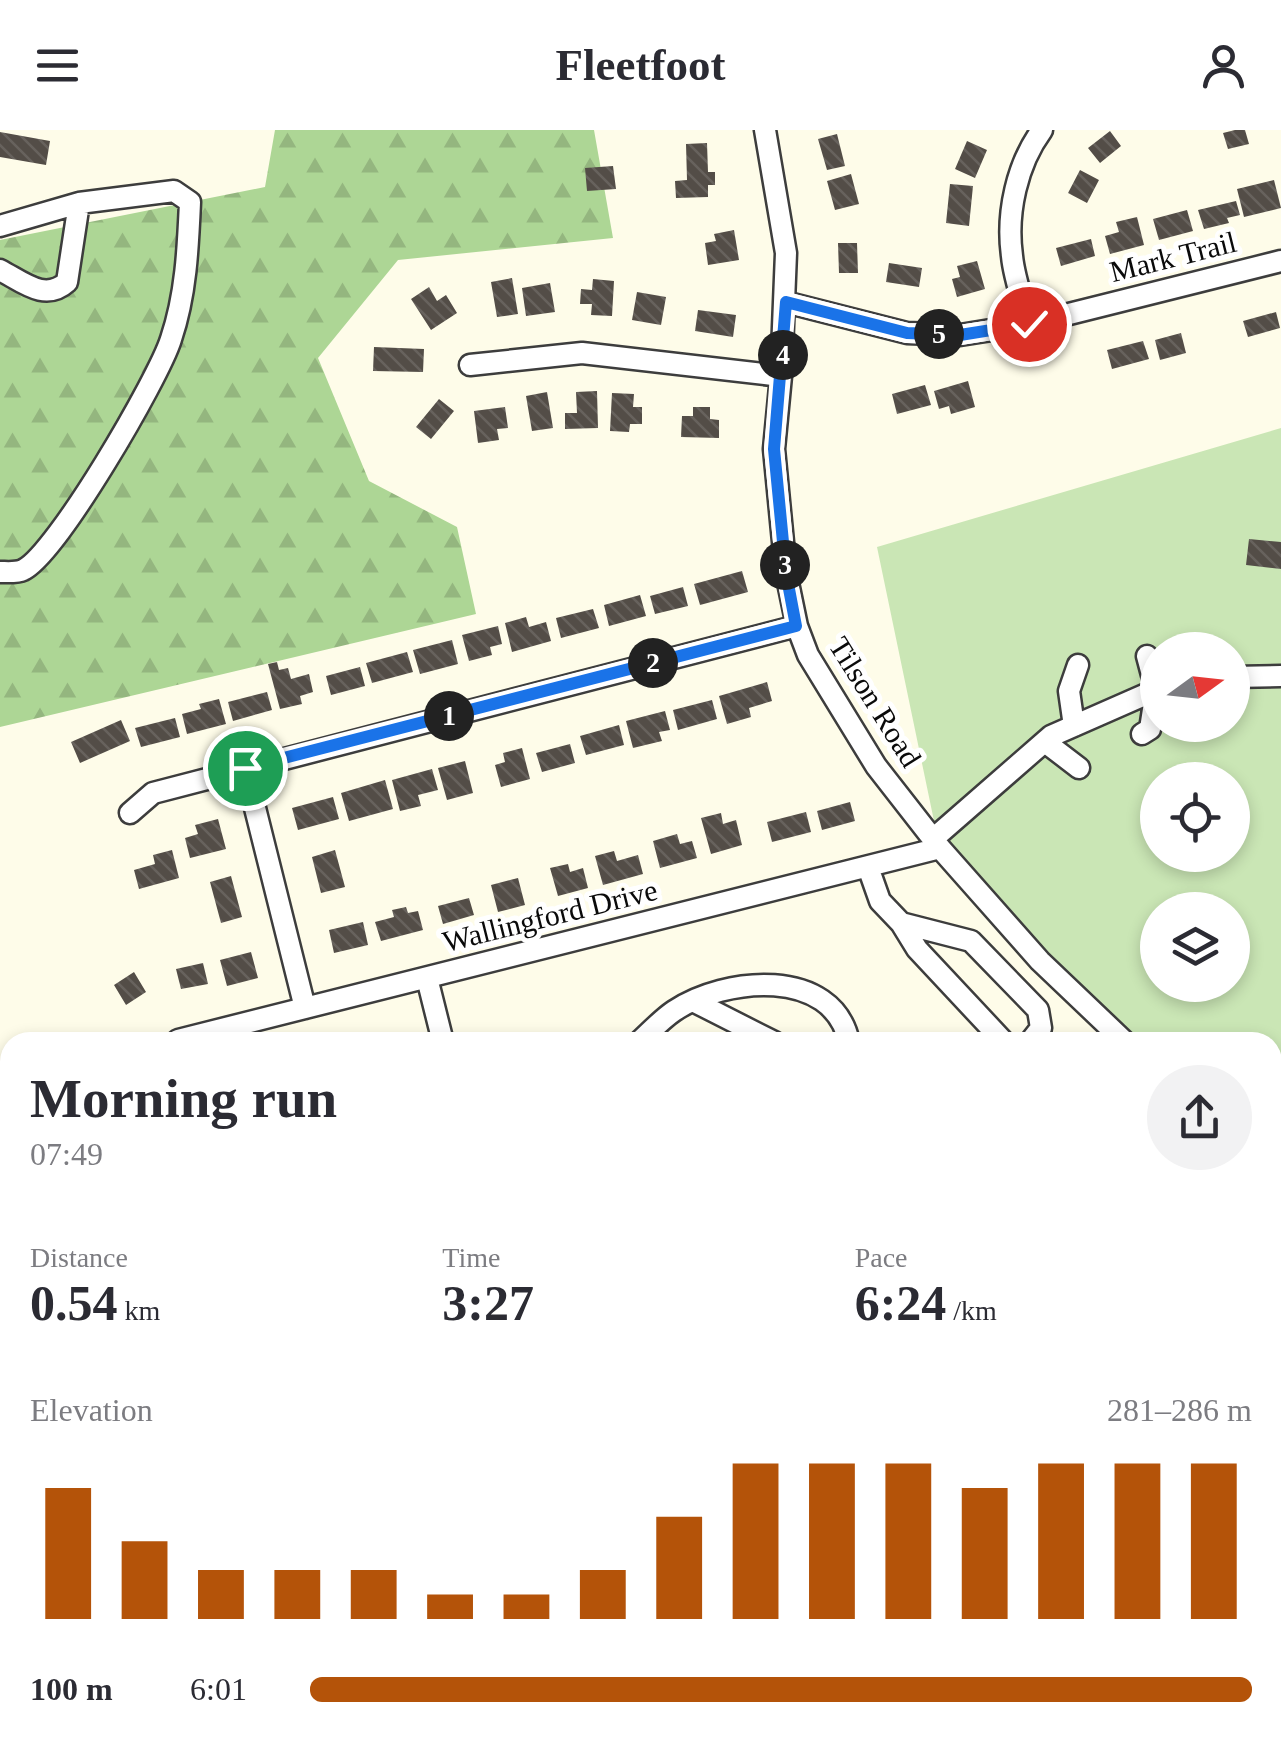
<!DOCTYPE html>
<meta charset="utf-8">
<style>
body{margin:0;font-family:Georgia,serif;background:#f2f2f3;color:#2b2b33;height:100vh;display:flex;flex-direction:column;font-size:38px;white-space:nowrap}
*{box-sizing:border-box;margin:0}
p{font-size:32px;color:#7c7c81}
.icon{flex:none;width:55px;height:55px;fill:none;stroke:currentColor;stroke-width:2;stroke-linecap:round;stroke-linejoin:round}
.map{position:relative;flex:1;overflow:hidden}
.side{position:absolute;left:0px;top:902px;width:1282px;height:718px;display:flex;flex-direction:column;background:#fff;border-radius:30px 30px 0 0;box-shadow:0 5px 15px #0003}
.side>*{flex:none}
.needle{width:65px;rotate:75deg}
.fabs{position:absolute;left:1140px;top:502px;display:grid;gap:20px}
.fabs a{display:grid;place-items:center;width:110px;height:110px;border-radius:50%;background:#fff;box-shadow:0 5px 15px #0003;font-size:50px}
.pin{position:absolute;display:grid;place-items:center;width:85px;height:85px;color:#fff;margin:-42px;border:5px solid #fff;border-radius:50%;box-shadow:0 2px 10px #0007}
.km{position:absolute;width:50px;height:50px;margin:-25px;border-radius:50%;background:#222;color:#fff;font-size:28px;line-height:50px;text-align:center}
.round{display:grid;place-items:center;flex:none;width:105px;height:105px;border-radius:52px;background:#f2f2f3}
.head{display:flex;align-items:center;justify-content:space-between;height:170px;padding:0 30px}
h1{font-size:55px;font-weight:600;line-height:75px}
.figures{display:grid;grid-template-columns:repeat(3,1fr);gap:15px;height:170px;padding:10px 30px}
.figures div{display:grid;align-content:center}
.figures b{font-size:50px;font-weight:600}
.figures small{font-size:28px;font-weight:400}
.figures p{font-size:28px}
.chart{height:280px;padding:20px 30px}
.chart p{display:flex;justify-content:space-between}
.chart svg{width:100%;height:180px;margin-top:10px;stroke:#b45309;stroke-width:6}
ul{padding:0 30px;list-style:none;font-size:32px}
li{display:grid;grid-template-columns:160px 120px 1fr;align-items:center;height:75px}
li i{height:25px;border-radius:12px;background:#b45309}
header{display:flex;justify-content:space-between;align-items:center;height:130px;padding:0 30px;background:#fff;font-size:45px;font-weight:600}
.map>svg:first-child{display:block}
.forest{fill:url(#forest-firs)}
.park{fill:#cae6b5;fill-rule:evenodd}
.lines{fill:none;stroke-linecap:round;stroke-linejoin:round}
.stream{stroke:#3983c8;stroke-width:4}
.building{fill:url(#building-back-hatch)}
.minor-casing{stroke:#3d3d3d;stroke-width:25}
.highway-casing{stroke:#1b1b1b;stroke-width:35}
.minor{stroke:#fff;stroke-width:20}
.highway{stroke:#efa956;stroke-width:30}
.route-casing{stroke:#fff;stroke-width:20}
.route{stroke:#1a73e8;stroke-width:12}
.labels{text-anchor:middle;stroke-width:10;stroke-linejoin:round;paint-order:stroke}
.street-label{font-size:30px;fill:#0a0a0a;stroke:#fff}
</style>
<header><svg class="icon" aria-label="menu" viewBox="0 0 24 24"><path d="M4 6h16M4 12h16M4 18h16"/></svg>Fleetfoot<svg class="icon" aria-label="person" viewBox="0 0 24 24"><circle cx="12" cy="8" r="4"/><path d="M4 21q1-7 8-7t8 7"/></svg></header>
<div class="map">
<svg width="1281" height="1618" viewBox="0 0 1281 1618">
<defs>
<pattern id="forest-firs" width="22" height="20" patternUnits="userSpaceOnUse" patternTransform="scale(2.5)"><rect width="22" height="20" fill="#add695"/><path d="M5 1l3.5 6h-7zM16 11l3.5 6h-7z" fill="#94b67f"/></pattern>
<pattern id="building-back-hatch" width="6" height="6" patternUnits="userSpaceOnUse" patternTransform="scale(2.5)"><rect width="6" height="6" fill="#534d47"/><path d="M-1 5l2 2M0 0l6 6M5-1l2 2" fill="none" stroke="#67625d"/></pattern>
</defs>
<rect width="100%" height="100%" fill="#fefce9"/>
<path class="forest" d="M275 0H594L613 108 398 130 318 228 369 351 457 397 476 484 0 597V110L265 57Z"/>
<path class="park" d="M1281 298V1051L1273 1045 1272 912H1112L939 715 877 417ZM1158 520H1232V595H1158ZM1158 650H1232V725H1158ZM1158 780H1232V855H1158Z"/>
<g class="lines">
<path class="stream" d="M1272 1465 1281 1456
M435 1610 445 1618
M625 1610 632 1618
M1102 1610 1106 1618
M455 1618 469 1617 478 1610
M1033 1618 1046 1610"/>
</g>
<path class="building" d="M1235 0H1245L1249 14 1228 19 1223 3Z
M1110 1 1121 16 1100 33 1088 18Z
M0 2 50 11 46 35 0 27Z
M837 4 845 36 827 40 818 9Z
M967 11 987 20 975 48 955 39Z
M707 13 708 42H715V55H708V67L676 68 675 51 687 50 686 14Z
M613 36 616 59 587 61 585 38Z
M1080 40 1099 50 1087 73 1068 63Z
M851 44 859 74 835 80 827 51Z
M1274 50 1281 78 1244 87 1237 59Z
M950 54 973 56 969 96 946 93Z
M1236 71 1240 85 1227 88 1229 93 1204 99 1198 80Z
M1187 80 1193 101 1159 110 1153 89Z
M1137 87 1144 115 1110 124 1105 106 1119 102 1116 92Z
M734 100 739 130 708 135 705 113 716 111 714 104Z
M1091 109 1095 126 1061 136 1056 118Z
M838 113H857L858 143H839Z
M977 131 985 159 957 167 952 149 960 147 957 136Z
M889 133 922 138 919 157 886 152Z
M512 148 518 184 497 187 491 152Z
M593 149 614 151 612 186 591 185 592 174H580L581 159 592 160Z
M550 153 555 182 526 186 522 158Z
M429 157 437 171 446 165 457 183 431 200 411 169Z
M637 162 666 167 661 195 632 190Z
M698 180 736 185 733 207 695 201Z
M1276 182 1280 198 1248 207 1243 191Z
M1181 203 1186 223 1160 230 1155 210Z
M1143 211 1149 229 1112 239 1107 220Z
M374 217 424 219 423 242 373 241Z
M968 251 975 277 951 284 949 276 939 279 934 261Z
M925 255 931 275 897 284 892 264Z
M597 261 598 298 565 299V283H577L576 262Z
M547 262 553 298 532 301 526 266Z
M612 263 634 264 633 277H642V294H630L629 302 610 301Z
M439 269 454 281 431 309 416 297Z
M505 277 508 298 497 299 499 310 478 313 474 281Z
M693 277H710V289L719 290V308L681 307 682 286H693Z
M1249 409 1281 412V439L1246 435Z
M742 441 748 462 700 475 694 454Z
M683 457 688 476 655 484 650 466Z
M640 465 646 486 609 496 604 475Z
M593 479 599 498 561 508 556 488Z
M526 487 529 497 546 492 551 511 512 522 505 493Z
M498 496 502 514 490 517 492 525 469 531 462 505Z
M452 510 458 534 420 544 413 520Z
M407 522 413 542 372 553 366 533Z
M277 532 279 540 288 538 291 549 309 544 313 562 300 566 302 574 280 579 268 534Z
M360 537 365 556 331 565 326 546Z
M767 552 772 571 749 578 751 587 727 594 719 566Z
M267 562 272 580 233 591 228 572Z
M219 569 226 594 187 604 182 584 201 579 199 574Z
M712 570 717 589 678 600 673 580Z
M665 581 670 600 659 602 662 611 633 618 626 591Z
M175 588 180 607 141 617 135 598Z
M121 590 130 611 80 633 71 612Z
M619 595 624 615 586 625 580 606Z
M570 614 575 633 542 642 536 623Z
M522 618 530 649 501 657 495 635 505 632 503 623Z
M465 631 473 663 447 670 438 638Z
M432 639 438 660 418 665 421 676 400 681 392 650Z
M385 650 393 679 349 691 341 663Z
M333 667 339 689 298 700 292 678Z
M850 672 855 691 822 700 817 681Z
M806 682 811 702 772 712 767 692Z
M721 683 723 694 736 690 742 715 711 724 701 688Z
M218 689 226 719 190 728 185 708 198 704 195 695Z
M677 704 680 714 692 711 697 728 660 738 653 711Z
M172 720 179 748 139 759 134 740 155 734 153 725Z
M335 720 345 757 321 763 312 727Z
M614 721 617 731 638 725 643 744 603 755 595 726Z
M568 734 570 742 583 738 588 758 558 766 550 738Z
M231 746 242 787 221 793 210 752Z
M518 748 525 775 498 782 491 755Z
M469 768 474 785 443 794 438 776Z
M406 777 408 783 418 781 423 800 381 811 375 792 394 787 392 780Z
M363 792 368 815 334 823 329 800Z
M251 822 258 848 227 856 220 830Z
M203 833 208 854 181 859 176 839Z
M134 842 146 862 126 875 114 855Z
M1192 1610H1222L1228 1618H1182Z"/>
<g class="lines">
<g class="minor-casing">
<path id="minor" d="M765 0 786 123 781 246 774 319 786 443 797 496 808 525 876 636 940 718 1040 831 1125 912
M0 96 79 73
M0 140C23 152 45 172 67 152L79 73 174 61 190 72C188 118 186 165 171 209 159 248 56 425 23 440 17 443 7 442 0 442
M785 172 907 203 960 205 1029 194 1281 131
M1029 194C1023 172 1014 148 1012 126 1006 83 1017 34 1042 0
M470 235 582 223 781 246
M1232 547 1281 546
M1074 596 1069 561 1078 535
M1142 604 1150 599 1156 560 1147 526
M1045 612 1079 638
M245 638 305 878
M130 683 153 663 797 496
M933 709 1051 606 1158 559
M868 737 880 771 901 793 917 819 1004 912
M901 793 971 811 1038 880 1041 898 1030 912
M427 848 443 912
M693 871 774 912
M178 912V910L940 718
M639 912C650 902 662 889 674 881 724 847 833 836 849 912
M1272 1048 1281 1054
M326 1610 328 1618
M167 1618 171 1610"/>
</g>
<g class="highway-casing">
<path id="highway" d="M0 1059 8 1196 0 1336"/>
</g>
<use href="#minor" class="minor"/>
<use href="#highway" class="highway"/>
</g>
<g class="lines">
<g class="route-casing">
<path id="route" d="M245 638 796 496 786 443 774 319 786 172 907 203 960 205 1029 194"/>
</g>
<use href="#route" class="route"/>
</g>
<g class="labels">
<g class="street-label">
<text transform="translate(1173 127) rotate(-14)" y="10">Mark Trail</text>
<text transform="translate(875 572) rotate(58)" y="10">Tilson Road</text>
<text transform="translate(550 786) rotate(-14)" y="10">Wallingford Drive</text>
</g>
</g>
</svg>
<div class="fabs">
<a><svg class="needle" viewBox="-14 -14 28 28"><path d="M0-13l5 13h-10z" fill="#e53935"/><path d="M0 13l5-13h-10z" fill="#7c7c81"/></svg></a>
<a><svg class="icon" aria-label="locate" viewBox="0 0 24 24"><circle cx="12" cy="12" r="6"/><path d="M12 2v4M12 18v4M2 12h4M18 12h4"/></svg></a>
<a><svg class="icon" aria-label="layers" viewBox="0 0 24 24"><path d="M12 4l9 5-9 5-9-5zM3 14l9 5 9-5"/></svg></a>
</div>
<div class="pin" style="left:245px;top:638px;background:#1e9e55"><svg class="icon" aria-label="arrive" viewBox="0 0 24 24"><path d="M6 21V4h12l-3 4 3 4H6"/></svg></div>
<div class="pin" style="left:1029px;top:194px;background:#d93025"><svg class="icon" aria-label="check" viewBox="0 0 24 24"><path d="M5 12l5 5 9-10"/></svg></div>
<b class="km" style="left:449px;top:586px">1</b>
<b class="km" style="left:653px;top:533px">2</b>
<b class="km" style="left:785px;top:435px">3</b>
<b class="km" style="left:783px;top:225px">4</b>
<b class="km" style="left:939px;top:204px">5</b>
<section class="side">
<div class="head"><div><h1>Morning run</h1><p>07:49</p></div><a class="round"><svg class="icon" aria-label="share" viewBox="0 0 24 24"><path d="M12 15V3M7 8l5-5 5 5M5 13v7h14v-7"/></svg></a></div>
<div class="figures">
<div><p>Distance</p><b>0.54<small> km</small></b></div>
<div><p>Time</p><b>3:27</b></div>
<div><p>Pace</p><b>6:24<small> /km</small></b></div>
</div>
<div class="chart"><p><span>Elevation</span>281–286 m</p>
<svg viewBox="0 0 160 44" preserveAspectRatio="none"><path d="M5 44V12M15 44V25M25 44V32M35 44V32M45 44V32M55 44V38M65 44V38M75 44V32M85 44V19M95 44V6M105 44V6M115 44V6M125 44V12M135 44V6M145 44V6M155 44V6"/></svg>
</div>
<ul>
<li><b>100 m</b>6:01<i style="width:100%"></i></li>
</ul>
</section>
</div>
